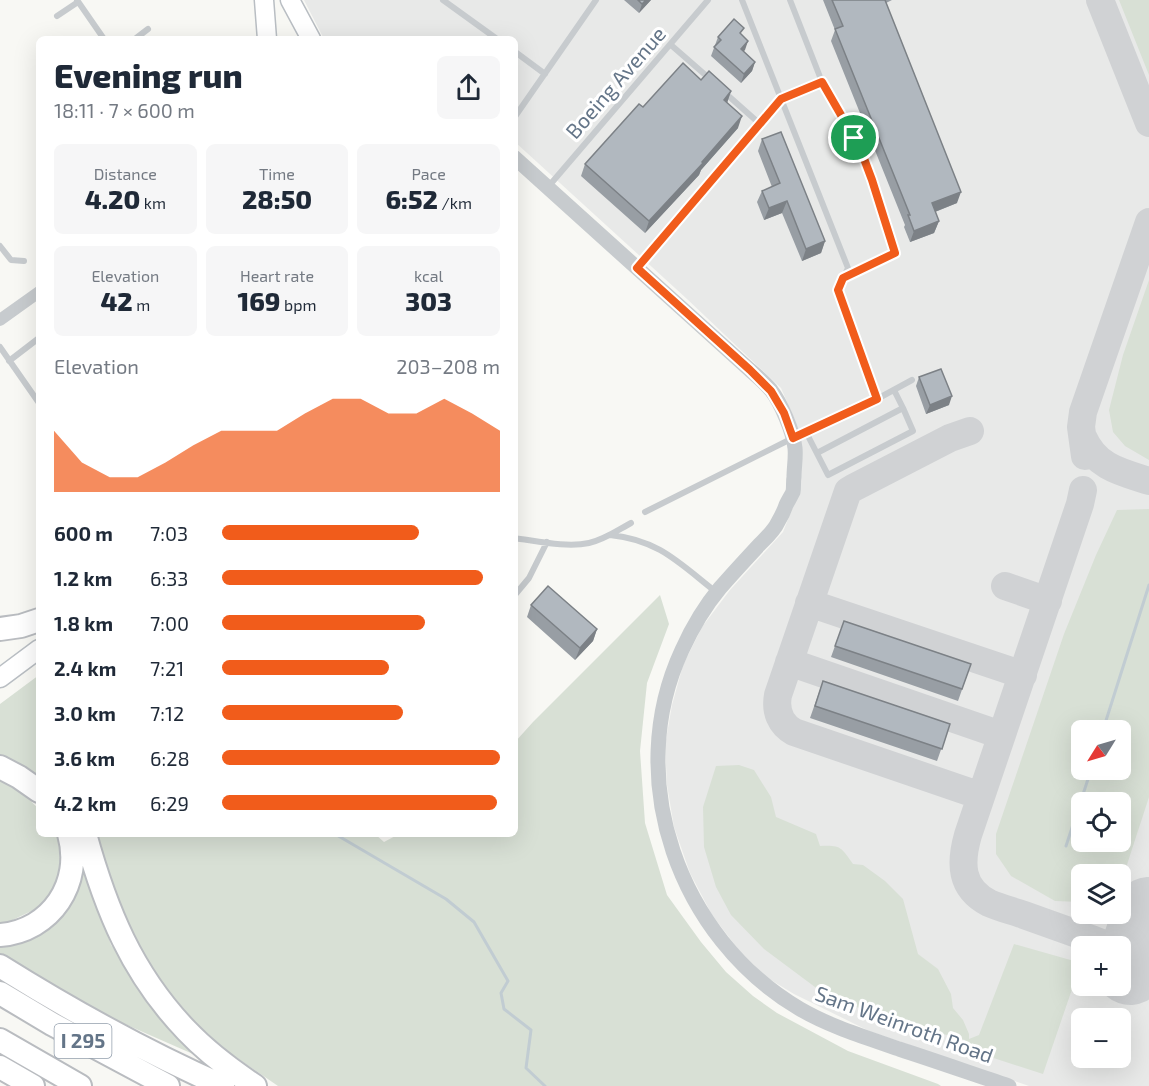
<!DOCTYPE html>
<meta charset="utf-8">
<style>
body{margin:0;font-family:"Exo 2",sans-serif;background:#f6f6f7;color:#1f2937;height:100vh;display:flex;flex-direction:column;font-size:22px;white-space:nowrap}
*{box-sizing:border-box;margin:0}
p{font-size:20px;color:#747a83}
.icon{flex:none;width:33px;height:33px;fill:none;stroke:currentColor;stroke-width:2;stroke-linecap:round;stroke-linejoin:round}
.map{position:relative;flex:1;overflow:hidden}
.side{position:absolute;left:36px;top:36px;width:482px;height:801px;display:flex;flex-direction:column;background:#fff;border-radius:9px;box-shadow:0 6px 24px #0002}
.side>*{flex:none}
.needle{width:39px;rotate:233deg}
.buttons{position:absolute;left:1071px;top:720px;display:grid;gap:12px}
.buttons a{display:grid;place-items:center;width:60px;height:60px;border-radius:9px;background:#fff;box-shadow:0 6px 24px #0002;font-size:30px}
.pin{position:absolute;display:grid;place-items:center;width:51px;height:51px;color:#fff;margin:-26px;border:3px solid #fff;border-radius:50%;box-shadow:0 2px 6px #0007}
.round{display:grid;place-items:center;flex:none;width:63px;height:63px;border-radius:9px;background:#f6f6f7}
.headline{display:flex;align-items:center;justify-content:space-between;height:102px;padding:0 18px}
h1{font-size:33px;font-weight:800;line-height:45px}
.metrics{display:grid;grid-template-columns:repeat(3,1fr);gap:9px;height:102px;padding:6px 18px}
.metrics div{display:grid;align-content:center;border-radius:9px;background:#f6f6f7;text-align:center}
.metrics b{font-size:26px;font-weight:800}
.metrics small{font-size:16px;font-weight:400}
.metrics p{font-size:16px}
.chart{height:168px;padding:12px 18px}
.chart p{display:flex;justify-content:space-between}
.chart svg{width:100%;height:108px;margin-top:6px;fill:#f15c1b;opacity:.7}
ul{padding:0 18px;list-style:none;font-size:20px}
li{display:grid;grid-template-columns:96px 72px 1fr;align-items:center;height:45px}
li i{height:15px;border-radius:8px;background:#f15c1b}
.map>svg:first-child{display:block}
.built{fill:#e8e9e8;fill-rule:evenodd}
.green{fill:#d8e0d5;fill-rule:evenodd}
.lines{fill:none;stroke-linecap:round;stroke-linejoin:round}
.stream{stroke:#c1ccd2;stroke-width:3}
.taxiway{stroke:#d0d2d4;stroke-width:28}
.runway{stroke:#d0d2d4;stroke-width:72}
.secondary-casing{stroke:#b9bec3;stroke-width:21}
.motorway-casing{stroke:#b9bcc0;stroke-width:26}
.service{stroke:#c7cbce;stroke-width:6}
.minor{stroke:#c7cbce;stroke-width:12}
.tertiary{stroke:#c7cbce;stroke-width:15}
.secondary{stroke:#fff;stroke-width:18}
.motorway{stroke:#fff;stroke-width:22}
.wall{fill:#989ea4}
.shaded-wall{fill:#7c8186}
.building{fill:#b1b8bf;stroke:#7c8186;stroke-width:1.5}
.route-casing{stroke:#fff;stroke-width:12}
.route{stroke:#f15c1b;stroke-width:8}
.labels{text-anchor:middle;stroke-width:6;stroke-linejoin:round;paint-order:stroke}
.shield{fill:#fff;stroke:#929eac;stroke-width:1.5}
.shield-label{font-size:20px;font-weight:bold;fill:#647588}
.street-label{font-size:21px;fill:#647588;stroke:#fff}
</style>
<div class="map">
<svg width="1149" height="1086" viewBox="0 0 1149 1086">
<rect width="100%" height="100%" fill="#f8f8f4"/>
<path class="built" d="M304 0H1149V1086H1029L869 1031 794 994 766 977 738 949 712 915 690 873 674 827 667 785 665 745 672 705 683 665 702 627 730 590 783 532 800 489V459L795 420 781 388 687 299 515 142 514 39H324ZM1082 730H1120V770H1082ZM1082 802H1120V842H1082ZM1082 874H1120V914H1082ZM1082 946H1120V986H1082ZM1082 1018H1120V1058H1082Z"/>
<path class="green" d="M1119 0H1149V75Z
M1149 280V460L1125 446 1113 432 1109 410 1123 355Z
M1149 509V797L1121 883 1120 874H1082L1081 902 1055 901 1011 876 996 854V834L1064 634 1096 555 1117 510ZM1082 730H1120V770H1082ZM1082 802H1120V842H1082Z
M660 595 669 624 647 683 640 751 645 823 667 895 701 942 726 972 753 996 777 1013 848 1051 938 1084 941 1086H278L186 1023 124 928 98 834H375L384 842 399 834H514L515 742 533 722Z
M39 675V779L35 773 0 759V704Z
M739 765 754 770 771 797 776 817 816 834 820 846C841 845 841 847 853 864L863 865 885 881 903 899 918 954 938 969 951 994 953 1008 963 1020 969 1034V1039L979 1035 1014 944 1081 963 1043 1074 966 1049 965 1040 929 1030 853 1006 819 990 764 949 731 915 716 887 704 847 703 807 716 766Z
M0 778 20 791 39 809V834H58L64 844 62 877 44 905 0 926Z
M80 853 111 945 169 1022 202 1058 111 1018 0 954V945L28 940 51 922 74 899Z"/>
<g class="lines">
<path class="stream" d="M1103 730 1149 585
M335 834 446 899 474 922 508 981 501 993 504 1009 531 1030 526 1068 545 1086
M1066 846 1091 770"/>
<path class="taxiway" d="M1100 0 1149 123
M970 431 950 438 853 488 848 491 778 695C775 711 780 724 794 732L981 796
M1083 437C1096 467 1120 472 1149 481
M1085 456 1081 427 1083 412 1149 222
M1083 490 1080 504 968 835C960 863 960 888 989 903 1000 908 1013 911 1024 915 1047 923 1071 932 1094 940L1109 946
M1005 586 1048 601
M809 603 1023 675
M789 662 1001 735
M1120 952 1149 963"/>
<path class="runway" d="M1130 969 1149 913"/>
<g class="secondary-casing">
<path id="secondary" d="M264 0 267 39
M290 0 311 39
M0 678 39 649"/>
</g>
<g class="motorway-casing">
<path id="motorway" d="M0 629 21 626 39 620
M0 767 19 777 39 791
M85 834C106 910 132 974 187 1031 207 1052 231 1070 255 1086
M0 935C51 931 83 883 69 834
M0 966C72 1011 146 1052 223 1086
M0 993 52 1024 168 1086
M0 1040 80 1086
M0 1067 33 1086"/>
</g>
<path class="service" d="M77 0 104 39
M443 0 497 39
M742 0 848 268 838 290 877 399
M790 0 822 82
M57 16 78 2
M135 39 148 29
M671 45 710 79
M514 51 545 74
M724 92 760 124
M514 118 596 0
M548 187 708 0
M0 246 11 260 24 261
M638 268 781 99 822 82 860 148 872 180 895 253 843 278
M0 347 39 403
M9 361 39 338
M894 390 903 408
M806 432 828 475 913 431 903 408 817 453
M645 512 793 438 877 399 912 380
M610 535C659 540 679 563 716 592
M514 538C537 541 567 548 589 543 604 540 618 530 631 523
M514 596 529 578 547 542"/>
<path class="minor" d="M0 320 39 292"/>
<path class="tertiary" d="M514 157 750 370C757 376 765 383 771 390 781 403 793 431 795 448 796 457 794 468 794 477 793 482 794 487 793 492 791 496 788 501 786 505 784 511 781 517 778 522 774 531 766 538 759 545 746 559 733 573 720 588 705 606 692 628 682 650 622 779 679 938 800 1009 831 1027 865 1037 899 1049 936 1061 973 1074 1009 1086"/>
<use href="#secondary" class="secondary"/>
<use href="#motorway" class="motorway"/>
</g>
<path class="wall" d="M624 0H651L639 13Z
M823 0H892L886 3 957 203 935 212 939 221 934 233 910 242 904 227 905 225 831 41 835 30Z
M742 35 748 41 743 51 755 62 752 71 741 83 711 56 718 37Z
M701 80 731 91 727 103 738 128 701 170 699 175 645 233 581 176 585 164 643 107Z
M762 139 825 241 821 253 802 261 782 213 764 220 757 202 762 191 772 187 758 151Z
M919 377 949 405 926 414 916 386Z
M531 605 597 629 593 641 575 660 527 617Z
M844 621 971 664 958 701 831 657Z
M823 681 950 724 937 761 810 718Z"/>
<path class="shaded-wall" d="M646 0H651L639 13 642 4Z
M748 41 745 50 738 58 741 49Z
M755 62 752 71 741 83 744 74Z
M731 91 727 103 724 100Z
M742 116 738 128 701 170 699 175 645 233 649 221Z
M961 192 957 203 927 215 932 203Z
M787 201 782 213 764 220 769 208Z
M939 221 934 233 910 242 914 231Z
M825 241 821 253 802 261 806 249Z
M952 396 949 405 926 414 930 405Z
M597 629 593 641 575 660 580 648Z"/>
<path class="building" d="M638 0H646L642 4Z
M832 0H885L961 192 932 203 939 221 914 231 908 215H910L835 29 843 26Z
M734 19 744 28 740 33 748 41 741 49 755 62 744 74 714 47 721 40 718 37Z
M683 63 701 80 709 71 731 91 724 100 742 116 702 162 703 163 649 221 585 164 639 104 643 107Z
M781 132 825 241 806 249 787 201 769 208 762 191 780 183 762 139Z
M941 369 952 396 930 405 919 377Z
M548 586 597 629 580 648 531 605Z
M844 621 971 664 962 689 835 646Z
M823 681 950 724 942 749 815 706Z"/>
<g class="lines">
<g class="route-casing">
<path id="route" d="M822 82 860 148 872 180 895 253 843 278 838 290 877 399 793 438 784 413 771 391 750 370 637 268 781 99Z"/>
</g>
<use href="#route" class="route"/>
</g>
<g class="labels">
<rect class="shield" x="54.5" y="1024" width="57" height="34" rx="4.5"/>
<g class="shield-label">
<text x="83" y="1048">I 295</text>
</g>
<g class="street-label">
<text transform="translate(616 83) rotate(-49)" y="7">Boeing Avenue</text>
<text transform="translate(904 1025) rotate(20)" y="7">Sam Weinroth Road</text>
</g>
</g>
</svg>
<div class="buttons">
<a><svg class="needle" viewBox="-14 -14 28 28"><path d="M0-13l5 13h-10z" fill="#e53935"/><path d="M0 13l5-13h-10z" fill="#747a83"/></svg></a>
<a><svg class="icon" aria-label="locate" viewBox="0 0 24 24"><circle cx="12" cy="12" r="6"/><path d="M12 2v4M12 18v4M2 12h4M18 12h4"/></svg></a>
<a><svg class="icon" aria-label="layers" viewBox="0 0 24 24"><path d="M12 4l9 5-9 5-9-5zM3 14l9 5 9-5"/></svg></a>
<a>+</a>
<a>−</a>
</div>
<div class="pin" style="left:854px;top:138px;background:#1e9e55"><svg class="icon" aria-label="arrive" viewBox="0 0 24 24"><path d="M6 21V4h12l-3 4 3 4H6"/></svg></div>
<section class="side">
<div class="headline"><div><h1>Evening run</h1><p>18:11 · 7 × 600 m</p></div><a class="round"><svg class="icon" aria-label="share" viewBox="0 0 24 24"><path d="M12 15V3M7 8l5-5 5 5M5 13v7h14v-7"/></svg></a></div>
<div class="metrics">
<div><p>Distance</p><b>4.20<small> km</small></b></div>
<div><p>Time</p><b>28:50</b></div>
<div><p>Pace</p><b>6:52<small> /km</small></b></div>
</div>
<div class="metrics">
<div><p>Elevation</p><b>42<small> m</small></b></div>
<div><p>Heart rate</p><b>169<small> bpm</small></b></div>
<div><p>kcal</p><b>303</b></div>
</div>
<div class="chart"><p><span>Elevation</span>203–208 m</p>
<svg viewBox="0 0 160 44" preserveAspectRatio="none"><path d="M0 44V19L10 32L20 38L30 38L40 32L50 25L60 19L70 19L80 19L90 12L100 6L110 6L120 12L130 12L140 6L150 12L160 19V44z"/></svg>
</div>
<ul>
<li><b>600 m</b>7:03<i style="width:71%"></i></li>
<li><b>1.2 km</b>6:33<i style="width:94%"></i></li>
<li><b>1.8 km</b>7:00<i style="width:73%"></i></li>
<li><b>2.4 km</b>7:21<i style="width:60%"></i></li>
<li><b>3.0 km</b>7:12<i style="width:65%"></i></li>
<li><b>3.6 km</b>6:28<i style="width:100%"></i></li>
<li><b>4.2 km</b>6:29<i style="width:99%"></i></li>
</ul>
</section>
</div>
